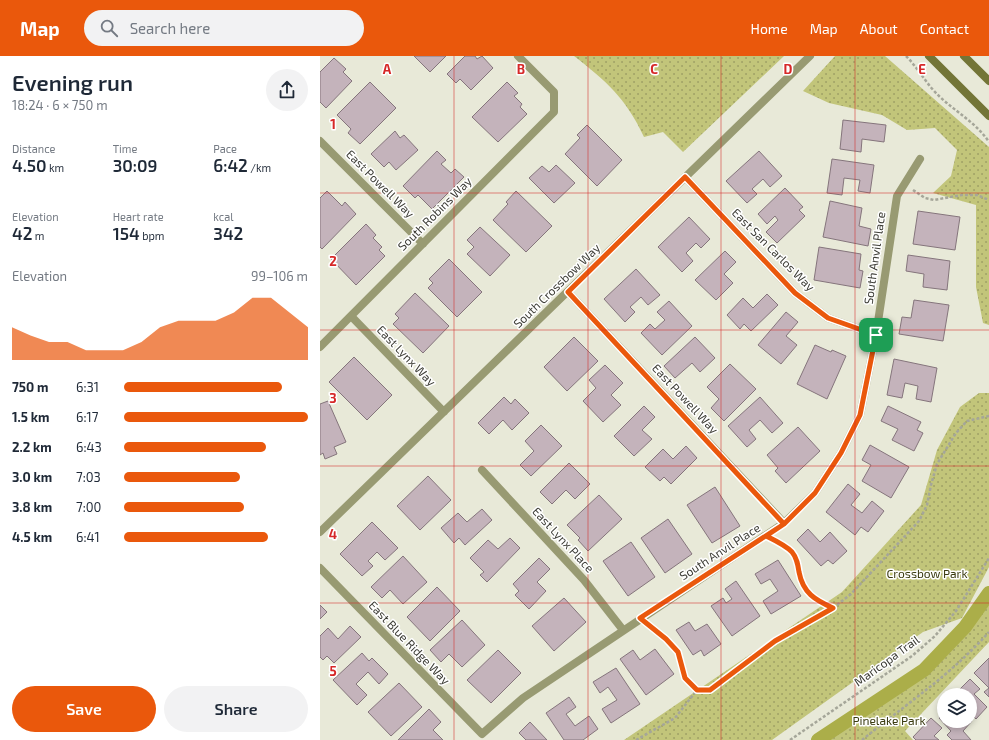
<!DOCTYPE html>
<meta charset="utf-8">
<style>
body{margin:0;font-family:"Exo 2",sans-serif;background:#f2f2f3;color:#1f2937;height:100vh;display:flex;flex-direction:column;font-size:15px;white-space:nowrap}
*{box-sizing:border-box;margin:0}
p{font-size:13px;color:#747a83}
.icon{flex:none;width:22px;height:22px;fill:none;stroke:currentColor;stroke-width:2;stroke-linecap:round;stroke-linejoin:round}
.map{position:relative;flex:1;overflow:hidden}
.side{display:flex;flex-direction:column;background:#fff;width:320px}
.side>*{flex:none}
.tools{position:absolute;left:617px;top:632px;display:grid;gap:8px}
.tools a{display:grid;place-items:center;width:40px;height:40px;border-radius:50%;background:#fff;box-shadow:0 2px 6px #0003;font-size:20px}
.pin{position:absolute;display:grid;place-items:center;width:34px;height:34px;color:#fff;margin:-17px;border-radius:8px;box-shadow:0 2px 6px #0006}
.round{display:grid;place-items:center;flex:none;width:42px;height:42px;border-radius:21px;background:#f2f2f3}
.headline{display:flex;align-items:center;justify-content:space-between;height:68px;padding:0 12px}
h1{font-size:22px;font-weight:600;line-height:30px}
.stats{display:grid;grid-template-columns:repeat(3,1fr);gap:6px;height:68px;padding:4px 12px}
.stats div{display:grid;align-content:center}
.stats b{font-size:17px;font-weight:600}
.stats small{font-size:11px;font-weight:400}
.stats p{font-size:11px}
.chart{height:112px;padding:8px 12px}
.chart p{display:flex;justify-content:space-between}
.chart svg{width:100%;height:72px;margin-top:4px;fill:#ea580c;opacity:.7}
.primary-button{display:flex;gap:8px;margin-top:auto;padding:8px 12px}
.primary-button a{flex:1;height:46px;border-radius:24px;background:#ea580c;color:#fff;font-size:16px;font-weight:600;line-height:46px;text-align:center}
.primary-button a+a{background:#f2f2f3;color:#1f2937}
ul{padding:0 12px;list-style:none;font-size:13px}
li{display:grid;grid-template-columns:64px 48px 1fr;align-items:center;height:30px}
li i{height:10px;border-radius:5px;background:#ea580c}
header{display:flex;align-items:center;gap:24px;box-sizing:border-box;height:56px;padding:0 20px;background:#ea580c;color:#fff}
header strong{font-size:19px}
nav{display:flex;gap:22px;margin-inline-start:auto;font-size:14px}
.search{width:280px;height:36px;background:#f2f2f3;display:flex;align-items:center;gap:10px;box-sizing:border-box;padding:0 14px;border-radius:22px;color:#747a83;font-size:15px}
main{display:flex;flex:1;min-height:0}
.map>svg:first-child{display:block}
.park{fill:url(#park-dots)}
.lines{fill:none;stroke-linecap:round;stroke-linejoin:round}
.canal{stroke:#abae49;stroke-width:14}
.building{fill:#c4b3bb;stroke:#85757c}
.path{stroke:#a5a699;stroke-width:2.5;stroke-dasharray:3 2;stroke-linecap:butt}
.minor{stroke:#989a72;stroke-width:8}
.secondary{stroke:#737537;stroke-width:8}
.route-casing{stroke:#fff;stroke-width:8}
.route{stroke:#ea580c;stroke-width:5}
.grid{fill:none;stroke:#d62828;stroke-width:1;stroke-opacity:0.55}
.labels{text-anchor:middle;stroke-width:3;stroke-linejoin:round;paint-order:stroke}
.street-label{font-size:12px;fill:#3c3c35;stroke:#fff}
.park-label{font-size:12px;fill:#3a3b10;stroke:#fff}
.grid-label{font-size:13px;text-anchor:middle;font-weight:bold;fill:#d62828;stroke:#fff;stroke-width:3;stroke-linejoin:round;paint-order:stroke}
</style>
<header>
<strong>Map</strong>
<div class="search"><svg class="icon" aria-label="search" viewBox="0 0 24 24"><circle cx="10" cy="10" r="6"/><path d="M15 15l6 6"/></svg>Search here</div>
<nav><a>Home</a><a>Map</a><a>About</a><a>Contact</a></nav>
</header>
<main>
<section class="side">
<div class="headline"><div><h1>Evening run</h1><p>18:24 · 6 × 750 m</p></div><a class="round"><svg class="icon" aria-label="share" viewBox="0 0 24 24"><path d="M12 15V3M7 8l5-5 5 5M5 13v7h14v-7"/></svg></a></div>
<div class="stats">
<div><p>Distance</p><b>4.50<small> km</small></b></div>
<div><p>Time</p><b>30:09</b></div>
<div><p>Pace</p><b>6:42<small> /km</small></b></div>
</div>
<div class="stats">
<div><p>Elevation</p><b>42<small> m</small></b></div>
<div><p>Heart rate</p><b>154<small> bpm</small></b></div>
<div><p>kcal</p><b>342</b></div>
</div>
<div class="chart"><p><span>Elevation</span>99–106 m</p>
<svg viewBox="0 0 160 44" preserveAspectRatio="none"><path d="M0 44V24L10 29L20 33L30 33L40 38L50 38L60 38L70 33L80 24L90 20L100 20L110 20L120 15L130 6L140 6L150 15L160 24V44z"/></svg>
</div>
<ul>
<li><b>750 m</b>6:31<i style="width:86%"></i></li>
<li><b>1.5 km</b>6:17<i style="width:100%"></i></li>
<li><b>2.2 km</b>6:43<i style="width:77%"></i></li>
<li><b>3.0 km</b>7:03<i style="width:63%"></i></li>
<li><b>3.8 km</b>7:00<i style="width:65%"></i></li>
<li><b>4.5 km</b>6:41<i style="width:78%"></i></li>
</ul>
<div class="primary-button"><a>Save</a><a>Share</a></div>
</section>
<div class="map">
<svg width="669" height="684" viewBox="0 0 669 684">
<defs>
<pattern id="park-dots" width="8" height="8" patternUnits="userSpaceOnUse"><rect width="8" height="8" fill="#c2c57a"/><path d="M2 2h.1M6 6h.1" fill="none" stroke="#9fa165" stroke-width="1.8" stroke-linecap="round"/></pattern>
</defs>
<rect width="100%" height="100%" fill="#e8e9d8"/>
<path class="park" d="M254 0H464L363 96 343 76 324 81C306 42 286 25 254 0Z
M515 0H565L669 91V269L663 267 656 231V149L613 137 631 120 637 94 615 72 587 74 562 59 509 47 483 35Z
M659 337H669V511L642 562 603 576 452 684H304L522 536 601 449 617 394 640 351Z
M669 543V586L585 675 593 684H504L604 618 634 589 660 558Z"/>
<g class="lines">
<path class="canal" d="M498 684 604 614 645 571 669 537"/>
</g>
<path class="building" d="M94 0H126L110 16Z
M145 0H155L157 3 162 0 173 12 151 34 140 23 136 27 127 18Z
M14 2 26 13 23 16 32 25 6 52 0 46V16Z
M50 26 76 52 40 88 28 77 31 73 17 59Z
M187 26 198 37 194 40 202 48 200 51 207 58 178 86 152 61Z
M523 64 566 69 564 86 542 83 541 96 520 93Z
M267 69 302 104 277 130 245 98 260 82 257 79Z
M75 75 80 82 84 79 98 94 76 114 69 106 64 111 51 98Z
M117 95 126 104 121 108 131 117 135 113 144 121 112 153 98 139 95 142 83 130Z
M439 95 462 120 450 131 443 123 432 133 437 138 427 147 406 125Z
M512 103 554 109 550 137 538 135 540 124 524 122 522 139 507 137Z
M236 109 255 127 234 147 209 122 222 110 229 116Z
M465 132 483 151 479 154 485 160 457 187 446 176 458 164 455 160 447 168 438 158Z
M7 135 22 150 25 146 36 158 2 193 0 191V142Z
M196 135 232 170 206 196 173 164 188 148 186 146Z
M510 145 542 152 539 170 551 173 548 190 503 181Z
M598 155 640 161 635 194 593 188Z
M369 161 390 183 381 192 376 187 366 197 373 205 362 216 338 191Z
M46 168 56 179 53 182 62 191 59 194 65 200 36 229 11 203Z
M160 171 190 199 170 220 147 198 154 191 147 184Z
M499 191 541 198 539 214 543 215 540 232 494 224Z
M405 195 416 206 404 218 413 227 396 244 375 224Z
M588 199 630 205 627 234 603 231 604 218 586 215Z
M129 203 162 236 137 261 108 232 113 227 109 223Z
M316 213 340 239 328 249 321 241 310 251 315 256 305 266 284 243Z
M95 237 129 270 103 297 73 268 79 262 75 258Z
M447 238 458 249 431 275 424 268 420 273 407 259 423 242 433 252Z
M594 244 629 249 623 285 579 278 582 261 591 262Z
M349 245 372 270 342 299 321 277 330 268 335 273 345 264 337 256Z
M466 256 478 266 466 280 477 289 461 308 438 289Z
M254 281 278 305 247 335 224 311Z
M375 281 395 302 380 316 372 307 355 322 344 310Z
M495 289 511 296 512 294 526 300 507 343 477 328Z
M34 301 72 339 47 364 9 326Z
M574 303 617 312 611 346 596 343 598 330 585 327 582 342 567 339Z
M410 308 436 333 404 365 391 352 399 343 387 331Z
M285 309 303 327 291 339 301 349 283 366 263 345 276 332 269 324Z
M184 341 191 348 195 343 209 357 192 374 183 364 169 378 158 367Z
M440 341 463 367 452 377 440 364 429 374 436 383 427 391 408 370Z
M8 345 26 386 14 391 17 398 5 403 3 397 0 399V348Z
M324 350 335 361 322 374 332 383 314 400 294 380Z
M568 350 601 366 597 374 603 377 594 395 572 384 578 373 561 365Z
M221 369 242 390 211 420 200 409 214 395 205 385Z
M478 371 500 395 466 427 455 415 458 412 447 399Z
M550 389 589 411 571 442 542 425 551 409 542 404Z
M366 390 377 402 351 428 344 421 340 425 325 411 343 393 353 403Z
M249 407 270 428 255 443 246 434 232 448 220 436Z
M108 420 131 444 100 474 77 450Z
M528 428 540 438 531 449 542 457 552 445 564 455 548 476 541 471 535 479 506 456Z
M395 431 420 470 392 487 367 449Z
M279 439 302 463 268 495 258 484 260 482 247 469Z
M162 453 172 464 145 489 139 482 134 487 121 472 138 457 147 466Z
M348 463 372 498 345 517 321 482Z
M52 466 78 492 65 504 57 496 48 505 53 510 42 520 20 498Z
M488 473 500 486 510 476 527 495 513 508 508 504 501 510 477 484Z
M190 482 200 492 167 526 160 519 164 516 150 502 168 484 178 493Z
M311 486 335 521 308 540 283 505Z
M83 500 107 526 83 548 70 534 62 542 51 531Z
M219 502 230 513 217 526 226 535 209 553 195 539 199 535 193 528Z
M458 504 481 540 451 558 443 545 458 535 450 523 441 528 435 518Z
M416 525 440 560 412 580 391 550 403 542 406 547 412 543 405 533Z
M117 531 140 555 110 585 87 561Z
M244 542 266 566 234 595 212 570Z
M0 549 7 556 0 563Z
M142 564 165 589 142 611 129 598 121 606 110 594Z
M369 566 375 575 387 568 401 588 384 600 381 594 373 599 356 574Z
M30 570 41 581 14 607 7 600 3 604 0 601V580L8 572 18 583Z
M335 593 354 618 326 639 300 603 313 594 320 604Z
M178 594 201 617 171 647 147 624Z
M42 597 49 605 52 602 68 618 59 628 48 616 36 628 47 639 37 649 13 624Z
M669 602V641L664 636 669 632 654 617Z
M296 612 320 648 291 667 282 653 297 644 288 631 280 637 273 626Z
M650 623 660 633 654 638 667 651 656 663 650 657V639H647L640 633Z
M79 627 102 651 71 680 48 656Z
M249 641 256 651 246 658 255 670 269 660 278 673 263 684H244L226 657Z
M109 653 121 666 113 674 123 684H78Z
M624 657V665H650V663L652 665 643 675 651 684H632L627 679 631 675 619 662Z
M611 662 622 672 614 680 619 684H596L593 681Z
M210 666 227 684H206L199 677Z"/>
<g class="lines">
<path class="path" d="M586 0C597 11 604 24 615 36 632 54 655 65 669 86
M593 134 605 142 614 144 642 139H657L669 144
M513 552 531 538 599 465 607 449 611 429 617 408 636 377 647 365 669 360
M377 634H390L455 585 513 552C508 550 501 548 496 545 479 532 483 517 476 503 471 494 463 489 455 485
M316 684 355 662 377 634 365 622 358 595 346 583 329 570
M470 684 592 600 615 580 636 555 669 502
M542 684C585 649 632 618 669 576"/>
<path class="minor" d="M0 85 103 188
M365 121 475 237 508 262 556 279
M248 236 464 467
M31 260 124 356
M0 291 234 56V36L198 0
M162 414 264 524 303 574
M0 476 490 0
M0 512 162 678 203 642 464 467 495 437 521 397 540 359 556 279 577 140 600 103"/>
<path class="secondary" d="M609 0 669 60
M644 0 669 25"/>
</g>
<g class="lines">
<g class="route-casing">
<path id="route" d="M556 279 508 262 475 237 365 121 248 236 464 468 320 562 346 583 358 596 365 622 377 634H390L455 585 513 552C495 544 483 537 479 516 478 509 477 502 472 496 465 489 454 484 446 480L464 468 495 437 521 397 540 359 556 279"/>
</g>
<use href="#route" class="route"/>
</g>
<path class="grid" d="M134 0V684M268 0V684M401 0V684M535 0V684M0 137H669M0 274H669M0 410H669M0 547H669"/>
<g class="labels">
<g class="street-label">
<text transform="translate(60 128) rotate(45)" y="4">East Powell Way</text>
<text transform="translate(115 158) rotate(-45)" y="4">South Robins Way</text>
<text transform="translate(453 194) rotate(45)" y="4">East San Carlos Way</text>
<text transform="translate(555 202) rotate(-82)" y="4">South Anvil Place</text>
<text transform="translate(237 230) rotate(-44)" y="4">South Crossbow Way</text>
<text transform="translate(86 300) rotate(46)" y="4">East Lynx Way</text>
<text transform="translate(365 343) rotate(47)" y="4">East Powell Way</text>
<text transform="translate(243 484) rotate(47)" y="4">East Lynx Place</text>
<text transform="translate(400 496) rotate(-33)" y="4">South Anvil Place</text>
<text transform="translate(89 587) rotate(46)" y="4">East Blue Ridge Way</text>
<text transform="translate(567 605) rotate(-36)" y="4">Maricopa Trail</text>
</g>
<g class="park-label">
<text x="607" y="522">Crossbow Park</text>
<text x="569" y="669">Pinelake Park</text>
</g>
</g>
<g class="grid-label">
<text x="67" y="18">A</text>
<text x="201" y="18">B</text>
<text x="334" y="18">C</text>
<text x="468" y="18">D</text>
<text x="602" y="18">E</text>
<text x="13" y="73">1</text>
<text x="13" y="210">2</text>
<text x="13" y="347">3</text>
<text x="13" y="483">4</text>
<text x="13" y="620">5</text>
</g>
</svg>
<div class="tools">
<a><svg class="icon" aria-label="layers" viewBox="0 0 24 24"><path d="M12 4l9 5-9 5-9-5zM3 14l9 5 9-5"/></svg></a>
</div>
<div class="pin" style="left:556px;top:279px;background:#1e9e55"><svg class="icon" aria-label="arrive" viewBox="0 0 24 24"><path d="M6 21V4h12l-3 4 3 4H6"/></svg></div>
</div>
</main>
